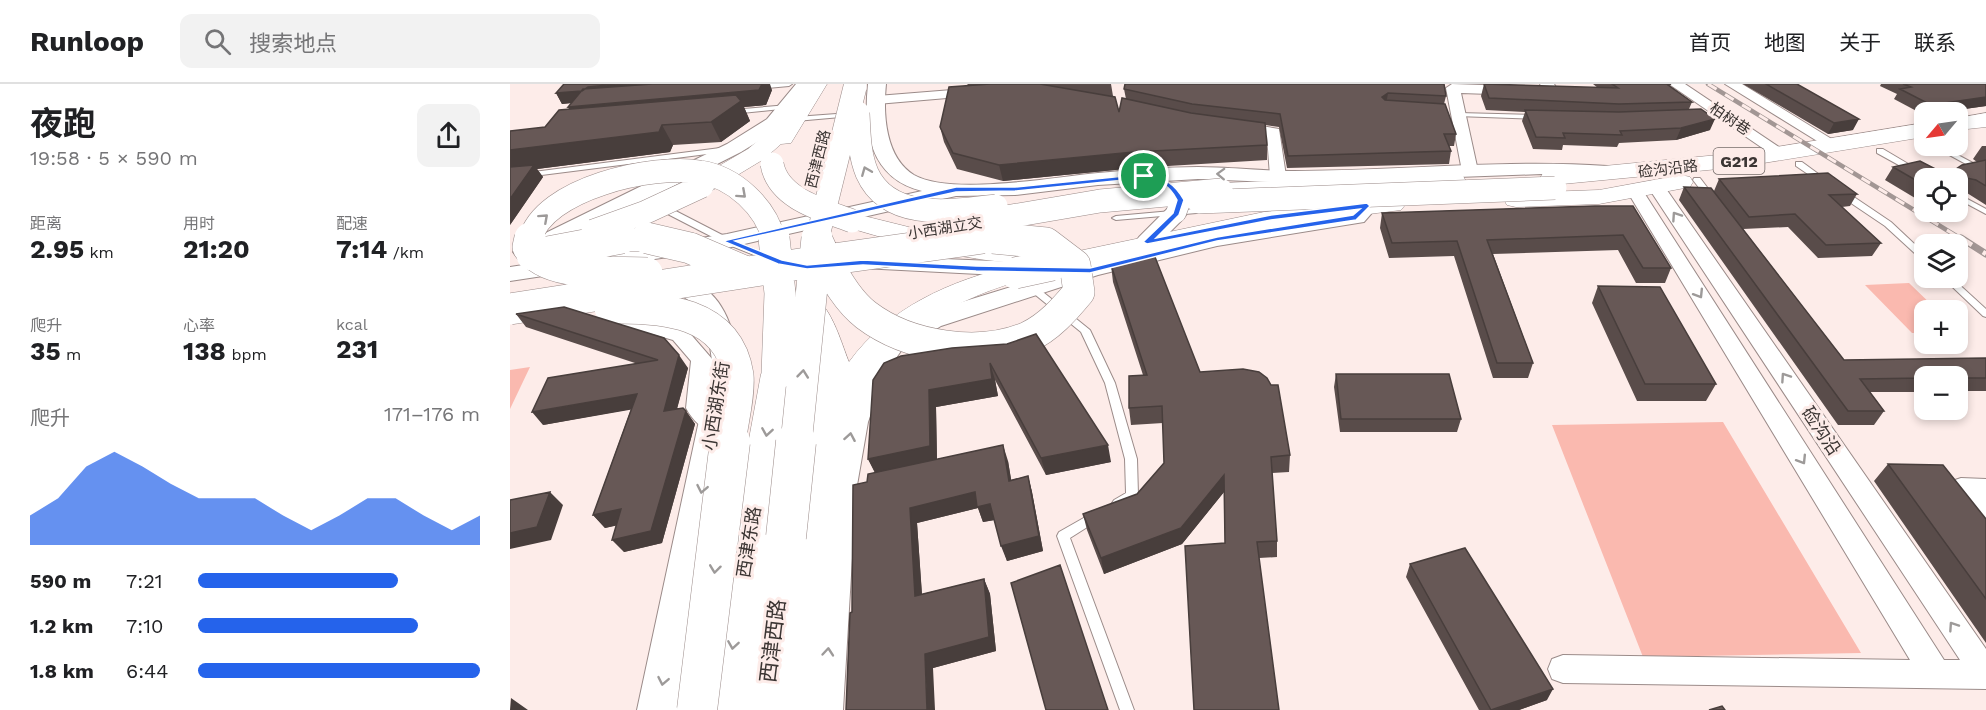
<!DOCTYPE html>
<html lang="zh">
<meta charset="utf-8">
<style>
body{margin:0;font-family:"Work Sans","Noto Sans SC",sans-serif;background:#f2f2f2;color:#202124;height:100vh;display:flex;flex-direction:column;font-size:22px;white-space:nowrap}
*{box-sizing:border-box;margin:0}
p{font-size:20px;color:#757577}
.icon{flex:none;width:33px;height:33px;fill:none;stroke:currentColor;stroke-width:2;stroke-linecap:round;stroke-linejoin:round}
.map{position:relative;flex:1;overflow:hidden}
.drawer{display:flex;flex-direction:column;background:#fff;width:510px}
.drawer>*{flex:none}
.needle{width:39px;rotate:241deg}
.controls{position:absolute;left:1404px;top:18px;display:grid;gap:12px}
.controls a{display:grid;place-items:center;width:54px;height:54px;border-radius:12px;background:#fff;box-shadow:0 3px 9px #0003;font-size:30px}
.pin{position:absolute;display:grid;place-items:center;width:51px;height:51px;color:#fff;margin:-26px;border:3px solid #fff;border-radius:50%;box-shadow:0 2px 6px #0007}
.round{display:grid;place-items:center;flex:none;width:63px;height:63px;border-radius:12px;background:#f2f2f2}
.head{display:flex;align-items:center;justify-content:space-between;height:102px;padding:0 30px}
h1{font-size:33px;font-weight:700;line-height:45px}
.figures{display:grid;grid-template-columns:repeat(3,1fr);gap:9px;height:102px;padding:6px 30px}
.figures div{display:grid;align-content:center}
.figures b{font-size:26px;font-weight:700}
.figures small{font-size:16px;font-weight:400}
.figures p{font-size:16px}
.chart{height:168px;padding:12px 30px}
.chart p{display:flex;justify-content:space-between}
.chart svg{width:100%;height:108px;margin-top:6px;fill:#2563eb;opacity:.7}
ul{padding:0 30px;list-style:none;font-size:20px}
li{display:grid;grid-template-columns:96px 72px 1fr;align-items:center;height:45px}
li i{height:15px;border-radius:8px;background:#2563eb}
header{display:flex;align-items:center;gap:36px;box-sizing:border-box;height:84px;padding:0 30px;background:#fff;border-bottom:2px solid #e0e0e0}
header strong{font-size:28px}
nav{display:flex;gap:33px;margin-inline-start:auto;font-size:21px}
.search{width:420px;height:54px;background:#f2f2f2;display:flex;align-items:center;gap:15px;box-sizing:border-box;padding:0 21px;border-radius:12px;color:#757577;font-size:22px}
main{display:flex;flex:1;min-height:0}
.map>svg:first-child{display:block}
.green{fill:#fab9af}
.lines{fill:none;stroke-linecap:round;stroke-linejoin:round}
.service-casing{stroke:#9b8b89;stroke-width:2}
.minor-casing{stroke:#9b8b89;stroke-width:2}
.tertiary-casing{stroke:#9b8b89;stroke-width:2}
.primary-casing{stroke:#9b8b89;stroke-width:1}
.trunk-casing{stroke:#9b8b89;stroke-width:1}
.service{fill:#fff;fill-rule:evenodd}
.minor{fill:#fff;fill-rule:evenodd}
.tertiary{fill:#fff;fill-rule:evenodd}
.primary{fill:#fff;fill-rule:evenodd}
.trunk{fill:#fff;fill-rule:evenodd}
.rail-far1-casing{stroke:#a29694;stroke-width:4.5}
.rail-casing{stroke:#a29694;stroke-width:7}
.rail-far1{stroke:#fdece9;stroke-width:3;stroke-dasharray:10;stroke-linecap:butt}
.rail{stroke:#fdece9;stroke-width:4.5;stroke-dasharray:13;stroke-linecap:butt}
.tertiary-bridge-casing{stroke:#9b8b89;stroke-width:21;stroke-linecap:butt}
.primary-bridge-far2-casing{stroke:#9b8b89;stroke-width:24;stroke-linecap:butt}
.primary-bridge-far1-casing{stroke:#9b8b89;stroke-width:32;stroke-linecap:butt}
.primary-bridge-casing{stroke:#9b8b89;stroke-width:41;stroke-linecap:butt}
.tertiary-bridge{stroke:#fff;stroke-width:20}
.primary-bridge-far2{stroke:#fff;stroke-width:23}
.primary-bridge-far1{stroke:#fff;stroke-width:31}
.primary-bridge{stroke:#fff;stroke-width:40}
.wall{fill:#594c4a}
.shaded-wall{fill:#483e3c}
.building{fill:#675856;stroke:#483e3c;stroke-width:1.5}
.oneway{stroke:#9d9a99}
.route{fill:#2563eb;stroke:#fff;stroke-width:1.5;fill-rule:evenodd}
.labels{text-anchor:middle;stroke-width:6;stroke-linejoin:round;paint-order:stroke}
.far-street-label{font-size:15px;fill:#3b3533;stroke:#fdece9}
.shield{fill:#fdece9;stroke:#756c6a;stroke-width:1.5}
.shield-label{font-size:16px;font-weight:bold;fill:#3b3533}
.street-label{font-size:18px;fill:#3b3533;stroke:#fdece9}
.near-street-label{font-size:21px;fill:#3b3533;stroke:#fdece9}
</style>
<header>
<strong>Runloop</strong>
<div class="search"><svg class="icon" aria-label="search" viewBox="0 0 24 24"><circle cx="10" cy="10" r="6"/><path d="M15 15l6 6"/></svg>搜索地点</div>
<nav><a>首页</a><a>地图</a><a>关于</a><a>联系</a></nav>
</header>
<main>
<section class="drawer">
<div class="head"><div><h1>夜跑</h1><p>19:58 · 5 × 590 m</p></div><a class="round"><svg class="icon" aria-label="share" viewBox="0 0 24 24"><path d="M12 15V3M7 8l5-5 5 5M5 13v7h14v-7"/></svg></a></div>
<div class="figures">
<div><p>距离</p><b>2.95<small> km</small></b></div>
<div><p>用时</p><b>21:20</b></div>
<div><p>配速</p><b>7:14<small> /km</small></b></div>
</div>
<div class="figures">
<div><p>爬升</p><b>35<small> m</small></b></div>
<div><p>心率</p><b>138<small> bpm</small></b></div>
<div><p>kcal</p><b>231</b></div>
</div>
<div class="chart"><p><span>爬升</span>171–176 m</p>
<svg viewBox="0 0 160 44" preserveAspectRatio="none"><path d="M0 44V32L10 25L20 12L30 6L40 12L50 19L60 25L70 25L80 25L90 32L100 38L110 32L120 25L130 25L140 32L150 38L160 32V44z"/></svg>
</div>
<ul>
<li><b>590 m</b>7:21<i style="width:71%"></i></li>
<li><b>1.2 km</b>7:10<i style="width:78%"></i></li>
<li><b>1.8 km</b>6:44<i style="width:100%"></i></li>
</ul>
</section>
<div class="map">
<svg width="1476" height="626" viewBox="0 0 1476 626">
<rect width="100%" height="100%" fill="#fdece9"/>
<path class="green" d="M1399 199 1427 226H1414V249H1402L1355 201Z
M20 283 0 325V286Z
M1213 338 1351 569 1133 573 1042 341Z"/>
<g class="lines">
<g class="service-casing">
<path id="service" d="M258 0H282L279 2 247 5 244 3Z
M278 21 281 23 280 24 222 30 219 28 222 26Z
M340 29 342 30V32L286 37 283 35 286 33Z
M949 29 1027 31 1030 33 1027 35 947 32V30Z
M1423 62H1431L1476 86V91Z
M218 63H221V67L0 95V91Z
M1367 65H1373L1422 94 1414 95 1367 69Z
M1286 78H1292L1318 97 1317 99H1311L1286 82Z
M1184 94H1190L1206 115 1205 117H1199L1183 96Z
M1329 107H1335L1381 138 1414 169V175H1411L1375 142 1329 111Z
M1448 110 1476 125V130L1448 115Z
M148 121H154L220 155 266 175 262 178 259 177 214 159 148 125Z
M695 124H698V128L606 136 602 134 606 132Z
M1433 194H1442L1476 225V233L1473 232Z
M520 199 523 200 580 246 605 299 627 375 628 411C624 418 612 425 604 422L602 419 604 416 616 409 615 375 595 299 571 248 517 204 515 202 517 200Z
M586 427 590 429 592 432 590 435 560 454 624 626H610L547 452 549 448Z"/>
</g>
<g class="minor-casing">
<path id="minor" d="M942 0 1032 3 1030 0H1044L1049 8 1042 12 951 9 968 87 960 92 952 87 936 4Z
M1159 0H1175L1281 71 1279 74H1267Z
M1215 0H1232L1333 62 1325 67 1320 65Z
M467 4 472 5V11L367 20 360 16 367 12Z
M727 38 769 45 776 92 774 95H762L760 92 757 52 722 46 719 43 722 40Z
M1146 98 1152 99 1476 565V605L1053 599 1042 595 1038 585 1042 575 1053 571 1400 576 1117 107 1125 102 1133 107 1434 576H1450L1138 103Z
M104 226 177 246 203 276 199 321 216 340 212 346C196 351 183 337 176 324L181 277 163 256 97 237 94 232 97 227Z
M1451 394 1476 395V446L1467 442 1438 404 1442 397Z"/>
</g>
<g class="tertiary-casing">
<path id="tertiary" d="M286 0H304L271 43 231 68 23 173H7L3 168 7 163 217 60 257 35Z
M358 0H376C373 30 375 73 404 91 441 112 544 93 588 89 621 86 655 83 688 83 720 83 752 87 784 87 888 87 992 75 1097 82L1104 84 1107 88 1104 92 1097 94 1032 90 784 99 688 95 588 101 505 111 446 112 217 164 0 197V183L217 150 412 107C360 94 353 47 358 0Z
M857 115 865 117 868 122 854 138 707 162 588 191 431 242 391 267 376 288 358 338 346 407 333 626H293L314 407 328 338 349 286 373 255 413 230 572 181 707 148 839 127 849 117Z
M666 122 674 124 677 129 674 134 645 163H629L625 158 629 153 658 124Z
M360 172 530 179 538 181 542 186 538 191 530 193 352 184 348 179 352 174Z
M151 195C163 196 176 196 188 201 215 213 224 250 230 276L167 626H127L202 276C199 255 195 221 171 212 163 209 151 211 142 208L139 203 142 198Z"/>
</g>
<g class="primary-casing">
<path id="primary" d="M297 0H317L281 59 271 60 254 75 201 107 192 109 183 107 180 102 183 97 238 65 276 33Z
M944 90 953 92 956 97 953 102 711 113 702 111 699 106 702 101 711 99Z
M1171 91 1180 93 1183 98 1180 103 1089 120 1006 123 997 121 994 116 997 111 1006 109 1089 106Z
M882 113 891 116 895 121 891 126 754 143 542 189 532 187 529 180C461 179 397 161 333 142L329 137 333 132 342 129 459 158 531 164 541 166 545 172 754 128Z
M505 181 515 183 519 189 515 195C458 212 403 236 367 285 355 302 346 320 336 338L331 339 312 626H189L251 290 256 282 267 279 278 282 283 290 261 445 276 437 285 440 294 355 308 281 291 232 273 214 277 208C316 198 328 251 339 278 379 223 440 197 505 181Z"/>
</g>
<g class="trunk-casing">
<path id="trunk" d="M1476 29V43L1448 46V34Z
M1414 39V53L1229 83 1042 101 1033 99 1030 94 1033 89 1042 87 1229 69Z"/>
</g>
<use href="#service" class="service"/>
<use href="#minor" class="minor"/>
<use href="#tertiary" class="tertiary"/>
<use href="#primary" class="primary"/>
<use href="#trunk" class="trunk"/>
<g class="rail-far1-casing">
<path id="rail-far1" d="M1198 0 1453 156"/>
</g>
<g class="rail-casing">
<path id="rail" d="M1451 154 1476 170"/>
</g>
<use href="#rail-far1" class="rail-far1"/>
<use href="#rail" class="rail"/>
<g class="tertiary-bridge-casing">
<path id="tertiary-bridge" d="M666 129 669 121"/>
</g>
<g class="primary-bridge-far2-casing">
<path id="primary-bridge-far2" d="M348 29C349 49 349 70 357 89 379 138 442 127 486 122
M262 80C268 115 313 126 342 137
M689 118 1045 104
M461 139 590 117 711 106
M83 147 136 128 192 102
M20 156C33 104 144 80 190 88 224 93 256 123 264 156
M97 156H151
M307 156 345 3
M460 156H500"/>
</g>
<g class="primary-bridge-far1-casing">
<path id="primary-bridge-far1" d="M20 154 18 163C38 194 103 187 137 189
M137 154 180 164 236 188
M264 154 270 209 267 290
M307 156 316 176
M22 171 112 154
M316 176C326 196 338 217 356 231 398 263 469 274 518 253 539 243 554 226 569 208L565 181 536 159 483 154
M316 176 473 154
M505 189 542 181
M100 224C152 223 218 227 228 291 230 312 222 339 220 360
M0 225 316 176
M286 360 307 154"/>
</g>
<g class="primary-bridge-casing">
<path id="primary-bridge" d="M276 453 286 358
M187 626 220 358"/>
</g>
<use href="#tertiary-bridge" class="tertiary-bridge"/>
<use href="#primary-bridge-far2" class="primary-bridge-far2"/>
<use href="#primary-bridge-far1" class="primary-bridge-far1"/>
<use href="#primary-bridge" class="primary-bridge"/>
</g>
<path class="wall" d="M457 0H601L603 12 609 28 616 15 614 5 934 0 936 12 934 20 946 50 944 62H939L941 67 939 80 777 84 769 43 755 41 757 61V76L625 84 493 97 447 85 434 58 430 43 458 1Z
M974 0 1088 4 1083 0H1160V2L1182 18 1179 25 1200 46 1166 56 1109 59 1107 63 1053 61 1052 66 1023 65 1012 37 1015 28 976 26 971 12Z
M1233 0H1287L1343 46 1318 50Z
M1371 0H1476V22L1433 28H1414V31L1384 15 1387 10 1370 2Z
M262 6 256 21 234 23 240 37 211 58 163 61 160 68 27 85 33 93 0 141 35 43 59 25 58 23 62 19 52 20 46 9Z
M1472 62H1476V121L1457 109 1448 108V109V94H1414V118L1407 120 1410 117 1375 96 1383 83 1437 91 1467 78 1463 75Z
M1209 95 1347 110 1340 122 1332 123 1371 159 1362 172 1308 174 1278 143 1233 145 1334 276 1476 274V307H1448V292H1414V308H1360L1374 327 1364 341H1328L1169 116 1174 103 1204 107Z
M1085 122 1161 184 1155 199H1126L1108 166 983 170 1023 279 1018 294H983L944 172 879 174 870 144 872 129Z
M601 181 690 288 780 371 779 388 762 389 767 457V473L749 474 715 459 714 408 672 460 594 490 577 446 573 430 627 410 654 379 653 339 621 341 619 324 633 291 603 198Z
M1088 202 1206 300 1196 317H1127L1082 219Z
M6 230 178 284 167 324 176 327 185 340 152 459 114 468 107 441 95 444 83 431 121 325 33 341 128 280 16 243Z
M497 260 601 378 536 391 485 296 488 312 426 323 427 376 498 377 501 396 518 392 522 408 533 467 497 477 484 436 473 438 468 424 407 439 412 510 474 495 480 510 486 567 423 584 342 528 357 398 365 389 358 375Z
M826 290 951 335 947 348H830L824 303Z
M1378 380 1476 435V559L1364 397Z
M900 480 1037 616 1009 626H969L896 493Z"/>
<path class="shaded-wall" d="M107 0H227L52 20 46 9 78 3Z
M252 0H260L262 6 256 21 234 23 240 37 211 58 201 38H67L58 23Z
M878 9 876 21 872 13Z
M1476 13V22L1433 28H1417L1421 21Z
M1205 35 1200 46 1166 56 1171 44Z
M1349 35 1343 46 1318 50 1324 39Z
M152 41 163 61 160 68 27 85 33 93 0 141V51Z
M624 68 625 84 493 97 489 81Z
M1455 98 1448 109V100Z
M1414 109V118L1407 120Z
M169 271 178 284 163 340 154 327Z
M480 279 485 296 488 312 426 323 427 379 367 392 358 375 419 306Z
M127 310 136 323 33 341 22 328Z
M176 327 185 340 152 459 114 468 102 456Z
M493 361 498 377 504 412 499 397Z
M598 361 601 378 536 391 531 374Z
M714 391V408L672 460 594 490 591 474Z
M518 392 522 408 533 467 497 477 491 462Z
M40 408 53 421 41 456 0 465V449Z
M465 408 480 420 485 436 473 438 468 424 407 439 413 527 405 512 400 424Z
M111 425 123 438 95 444 83 431Z
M474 495 480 510 486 567 423 584 425 626H417L415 570Z
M1043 605 1037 616 1009 626H983Z
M1 614 18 626H0Z"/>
<path class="building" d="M54 0H107L78 3 72 7 46 9Z
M142 0H252L249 6 58 23 73 5Z
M480 0H530L605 13 609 28 612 14 681 29 755 39 757 61 624 68 489 81 443 69 430 43 439 3Z
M615 0H934L936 12 878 9 872 13 875 16 935 20 946 50H934L941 67 778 72 770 30 682 20 614 5Z
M974 0 1108 4 1102 0H1161L1158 1 1182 18 1109 20 979 14Z
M1256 0H1287L1349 35 1324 39Z
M1393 0H1476V13L1421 21 1390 5 1401 3Z
M226 11 231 17 201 38 152 41 149 48 0 66V47L35 43 49 26Z
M1191 25 1205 35 1171 44 1110 47 1112 51 1053 49 1055 54 1026 53 1015 26 1109 28Z
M1476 76V102L1466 96 1457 94 1455 98 1448 100V94H1414V101L1383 83 1410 77 1437 91 1452 81Z
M24 81 0 115V83Z
M1318 89 1347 110 1319 111 1371 159 1316 161 1285 130 1239 133 1209 95Z
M1174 103 1201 104 1334 276 1476 274V294H1448V292H1414V294L1350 295 1374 327H1338Z
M1085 122H1123L1161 184H1133L1113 151 977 156 1023 279H987L947 157 882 159 872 129Z
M645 173 690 288 733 285 749 288 757 294 761 301H768L780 371 761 373 767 457 747 458 769 626H684L675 462 715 459 714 391 671 444 591 474 573 430 627 410 654 379 652 322 619 324V292L637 291 601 181Z
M1088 202 1150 203 1206 300H1135Z
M54 223 154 254 169 271 154 327 173 324 176 327 141 447 102 456 111 425 83 431 127 310 22 328 38 294 148 276 6 230Z
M526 250 598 361 531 374 480 279 482 295 419 306 420 362 358 375 363 296 374 279 391 272 442 264 497 260Z
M826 290H939L951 335H831Z
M493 361 499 397 518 392 529 452 491 462 480 420 467 423 465 408 400 424 405 512 474 495 479 553 415 570 417 626H336L340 529 342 528 343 401 357 398 358 390Z
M1378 380 1433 381 1476 435V515Z
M40 408 27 443 0 449V416Z
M955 464 1043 605 981 626 900 480Z
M550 481 598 626H536L501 499Z
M1212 622 1215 626H1199Z"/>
<defs><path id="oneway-chevron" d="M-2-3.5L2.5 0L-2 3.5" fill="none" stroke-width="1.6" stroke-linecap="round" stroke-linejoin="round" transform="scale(1.5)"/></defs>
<g class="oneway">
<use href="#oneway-chevron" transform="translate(356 87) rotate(-112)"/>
<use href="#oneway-chevron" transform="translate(711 90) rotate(-178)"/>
<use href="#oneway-chevron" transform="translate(232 110) rotate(42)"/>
<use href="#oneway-chevron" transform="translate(1166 132) rotate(-124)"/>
<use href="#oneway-chevron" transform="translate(34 134) rotate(-42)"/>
<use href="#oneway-chevron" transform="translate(1189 210) rotate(58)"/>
<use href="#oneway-chevron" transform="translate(293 290) rotate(-84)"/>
<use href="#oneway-chevron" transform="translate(1275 293) rotate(-124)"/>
<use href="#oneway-chevron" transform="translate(257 348) rotate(99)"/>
<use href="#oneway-chevron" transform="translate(340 353) rotate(-80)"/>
<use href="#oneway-chevron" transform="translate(1292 376) rotate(58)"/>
<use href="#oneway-chevron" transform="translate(192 405) rotate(101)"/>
<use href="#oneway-chevron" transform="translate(205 485) rotate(97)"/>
<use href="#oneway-chevron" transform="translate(1443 542) rotate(-124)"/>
<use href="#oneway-chevron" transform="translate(223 561) rotate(99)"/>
<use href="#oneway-chevron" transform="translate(318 568) rotate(-85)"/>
<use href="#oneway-chevron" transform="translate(153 597) rotate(101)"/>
</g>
<path class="route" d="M634 90C654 94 664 98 674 116L669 131 646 154 761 131 857 119 860 122 846 136 707 157 580 189 466 187 353 181 297 185 268 180 213 157 446 103H505ZM634 94C650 97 659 101 667 116L663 129 633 158 637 160 761 136 850 125 843 131 707 153 580 184 466 182 353 176 297 181 272 176 225 157 446 108 505 107Z"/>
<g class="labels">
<g class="far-street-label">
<text transform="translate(1220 35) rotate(34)" y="5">柏树巷</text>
<text transform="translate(308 75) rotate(-76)" y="5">西津西路</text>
<text transform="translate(1158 85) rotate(-7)" y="5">硷沟沿路</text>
<text transform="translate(435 144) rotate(-9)" y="5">小西湖立交</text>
</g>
<rect class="shield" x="1203.5" y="64" width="51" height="26" rx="4.5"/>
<g class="shield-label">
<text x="1229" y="83">G212</text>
</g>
<g class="street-label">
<text transform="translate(206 322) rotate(-81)" y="6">小西湖东街</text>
<text transform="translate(1311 347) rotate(56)" y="6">硷沟沿</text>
<text transform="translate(239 458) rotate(-81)" y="6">西津东路</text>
</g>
<g class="near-street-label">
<text transform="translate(263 557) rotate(-83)" y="7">西津西路</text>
</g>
</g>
</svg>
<div class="controls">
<a><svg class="needle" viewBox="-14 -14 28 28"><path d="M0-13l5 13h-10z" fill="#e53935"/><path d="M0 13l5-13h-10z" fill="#757577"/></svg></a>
<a><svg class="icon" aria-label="locate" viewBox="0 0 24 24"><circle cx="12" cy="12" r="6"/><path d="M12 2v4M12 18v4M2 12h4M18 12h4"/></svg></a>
<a><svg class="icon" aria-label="layers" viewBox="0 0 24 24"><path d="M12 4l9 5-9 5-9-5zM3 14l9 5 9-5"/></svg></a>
<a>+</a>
<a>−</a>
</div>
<div class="pin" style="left:634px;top:92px;background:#1e9e55"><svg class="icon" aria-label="arrive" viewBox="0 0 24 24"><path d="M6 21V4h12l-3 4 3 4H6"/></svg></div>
</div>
</main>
